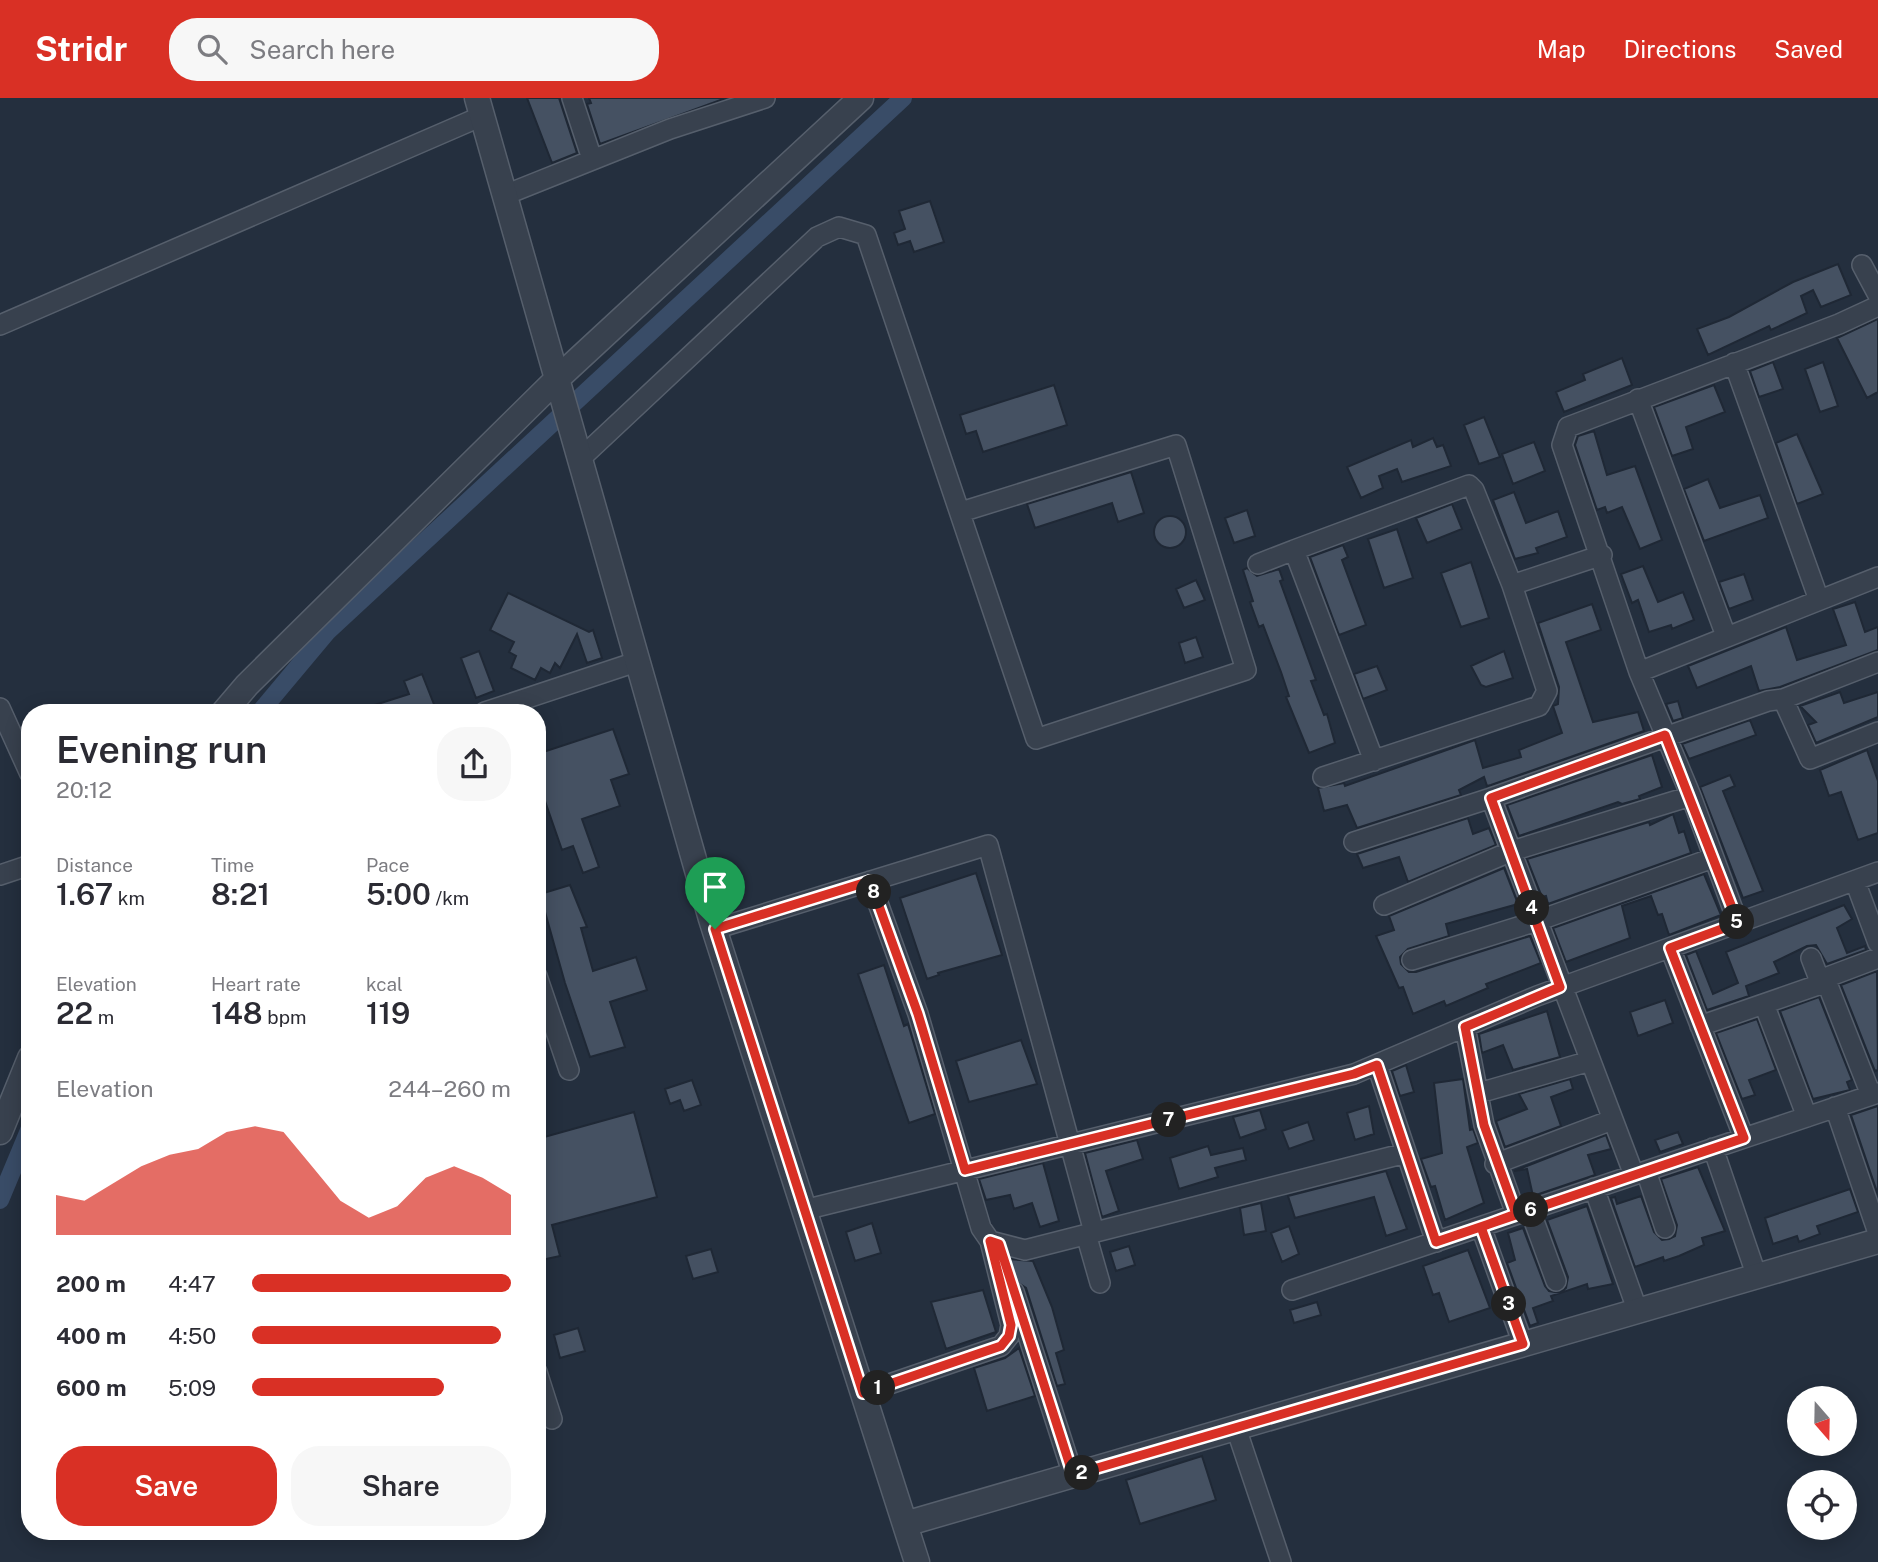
<!DOCTYPE html>
<meta charset="utf-8">
<style>
body{margin:0;font-family:"Public Sans",sans-serif;background:#f7f7f7;color:#2b2b33;height:100vh;display:flex;flex-direction:column;font-size:26px;white-space:nowrap}
*{box-sizing:border-box;margin:0}
p{font-size:23px;color:#7c7c81}
.icon{flex:none;width:38px;height:38px;fill:none;stroke:currentColor;stroke-width:2;stroke-linecap:round;stroke-linejoin:round}
.map{position:relative;flex:1;overflow:hidden}
.drawer{position:absolute;left:21px;top:606px;width:525px;height:836px;display:flex;flex-direction:column;background:#fff;border-radius:28px;box-shadow:0 4px 18px #0003}
.drawer>*{flex:none}
.needle{width:46px;rotate:160deg}
.buttons{position:absolute;left:1787px;top:1288px;display:grid;gap:14px}
.buttons a{display:grid;place-items:center;width:70px;height:70px;border-radius:50%;background:#fff;box-shadow:0 4px 18px #0003;font-size:35px}
.pin{position:absolute;display:grid;place-items:center;width:60px;height:60px;color:#fff;margin:-72px -30px;border-radius:50% 50% 50% 0;rotate:-45deg;box-shadow:0 0 7px #0007}
.pin .icon{rotate:45deg}
.km{position:absolute;width:35px;height:35px;margin:-18px;border-radius:50%;background:#222;color:#fff;font-size:19px;line-height:35px;text-align:center}
.round{display:grid;place-items:center;flex:none;width:74px;height:74px;border-radius:28px;background:#f7f7f7}
.head{display:flex;align-items:center;justify-content:space-between;height:119px;padding:0 35px}
h1{font-size:38px;font-weight:600;line-height:52px}
.stats{display:grid;grid-template-columns:repeat(3,1fr);gap:10px;height:119px;padding:7px 35px}
.stats div{display:grid;align-content:center}
.stats b{font-size:30px;font-weight:600}
.stats small{font-size:19px;font-weight:400}
.stats p{font-size:19px}
.chart{height:196px;padding:14px 35px}
.chart p{display:flex;justify-content:space-between}
.chart svg{width:100%;height:126px;margin-top:7px;fill:#d93025;opacity:.7}
.primary-button{display:flex;gap:14px;margin-top:auto;padding:14px 35px}
.primary-button a{flex:1;height:80px;border-radius:28px;background:#d93025;color:#fff;font-size:28px;font-weight:600;line-height:80px;text-align:center}
.primary-button a+a{background:#f7f7f7;color:#2b2b33}
ul{padding:0 35px;list-style:none;font-size:23px}
li{display:grid;grid-template-columns:112px 84px 1fr;align-items:center;height:52px}
li i{height:18px;border-radius:9px;background:#d93025}
header{display:flex;align-items:center;gap:42px;box-sizing:border-box;height:98px;padding:0 35px;background:#d93025;color:#fff}
header strong{font-size:33px}
nav{display:flex;gap:38px;margin-inline-start:auto;font-size:24px}
.search{width:490px;height:63px;background:#f7f7f7;display:flex;align-items:center;gap:18px;box-sizing:border-box;padding:0 24px;border-radius:28px;color:#7c7c81;font-size:26px}
.map>svg:first-child{display:block}
.lines{fill:none;stroke-linecap:round;stroke-linejoin:round}
.canal{stroke:#394c67;stroke-width:18}
.building{fill:#455162;stroke:#1f2835;stroke-width:2}
.minor-casing{stroke:#565f6c;stroke-width:22}
.tertiary-casing{stroke:#565f6c;stroke-width:27}
.minor{stroke:#38414e;stroke-width:19}
.tertiary{stroke:#38414e;stroke-width:24}
.route-casing{stroke:#fff;stroke-width:14}
.route{stroke:#d93025;stroke-width:9}
</style>
<header>
<strong>Stridr</strong>
<div class="search"><svg class="icon" aria-label="search" viewBox="0 0 24 24"><circle cx="10" cy="10" r="6"/><path d="M15 15l6 6"/></svg>Search here</div>
<nav><a>Map</a><a>Directions</a><a>Saved</a></nav>
</header>
<div class="map">
<svg width="1878" height="1464" viewBox="0 0 1878 1464">
<rect width="100%" height="100%" fill="#242f3e"/>
<g class="lines">
<path class="canal" d="M260 614 327 534 903 0
M0 1102 30 1030"/>
</g>
<path class="building" d="M527 0H559L577 55 552 65Z
M589 0H726L600 46 587 6 591 5Z
M930 103 944 144 914 154 910 143 898 147 894 135 905 131 899 113Z
M1838 166 1851 197 1821 209 1813 192 1801 198 1807 215 1771 232 1769 228 1708 257 1697 231 1729 219 1793 184Z
M1878 221V294L1867 300 1837 240Z
M1622 260 1632 287 1564 314 1556 294 1585 282 1583 276Z
M1773 264 1783 291 1759 299 1750 273Z
M1823 264 1838 308 1820 314 1805 271Z
M1054 287 1067 327 983 354 976 333 966 336 960 317Z
M1714 287 1725 314 1686 329 1693 351 1672 358 1654 309Z
M1484 319 1500 359 1479 366 1464 327Z
M1594 333 1607 377 1635 368 1662 442 1640 451 1622 409 1607 415 1605 409 1597 412 1575 347 1578 338Z
M1797 336 1823 396 1797 406 1776 345Z
M1433 340 1437 349 1443 347 1451 368 1402 384 1397 371 1379 378 1383 390 1361 400 1347 369 1411 342 1413 349Z
M1534 344 1545 373 1513 386 1502 356Z
M1131 374 1144 415 1118 424 1112 405 1035 430 1027 406Z
M1708 381 1720 410 1760 397 1768 420 1704 443 1684 391Z
M1514 394 1526 425 1558 413 1567 439 1536 450 1538 455 1515 461 1493 402Z
M1452 406 1462 431 1427 445 1416 420Z
M1247 412 1255 438 1234 445 1225 420Z
M1154 434a16 16 0 1 1 32 0a16 16 0 1 1-32 0Z
M1397 431 1413 480 1384 490 1368 441Z
M1343 447 1348 459 1342 462 1366 527 1339 537 1310 459Z
M1471 464 1489 520 1461 529 1441 475Z
M1643 468 1658 504 1683 494 1694 522 1672 531 1671 527 1649 534 1638 502 1632 505 1621 476Z
M1247 470 1257 478 1279 471 1283 482 1280 483 1316 582 1311 583 1324 617 1327 616 1335 645 1309 655 1286 599 1289 598 1281 574 1263 527 1259 529 1250 504 1253 503 1243 472Z
M1744 476 1753 502 1729 511 1719 484Z
M1196 482 1205 502 1184 510 1176 491Z
M508 495 589 534 593 532 602 560 587 565 577 536 560 570 555 565 550 575 541 570 535 582 511 570 516 558 509 554 514 544 490 532Z
M1855 504 1865 534 1878 529V552L1780 589 1759 593 1751 568 1697 590 1688 568 1786 529 1797 562 1846 547 1833 511Z
M1592 506 1601 532 1566 544 1593 624 1638 614 1644 633 1491 687 1487 688 1484 679 1459 692 1461 697 1357 730 1347 707 1324 713 1318 690 1344 685 1345 688 1475 642 1483 670 1521 659 1519 652 1562 635 1553 608 1558 606 1559 589 1538 525Z
M1196 539 1203 559 1185 565 1179 545Z
M479 553 494 593 476 600 461 560Z
M1504 553 1513 580 1486 589 1481 587 1471 568Z
M1377 568 1387 592 1363 601 1354 576Z
M422 576 437 614H362V611L409 596 404 583Z
M1840 594 1844 605 1878 594V619L1816 645 1808 627 1816 624 1800 608Z
M1678 603 1683 620 1673 623 1666 606Z
M1750 622 1756 637 1689 661 1682 646Z
M613 631 629 676 611 682 620 708 582 721 599 769 583 775 573 748 562 752 537 680V656Z
M1867 652 1878 683V735L1858 742 1841 694 1829 698 1820 672Z
M1652 657 1662 689 1639 698 1640 701 1622 706 1618 704 1519 738 1507 707Z
M1730 677 1735 688 1723 693 1763 793 1743 800 1700 689Z
M1673 716 1679 735 1684 733 1691 755 1548 806 1546 798 1542 799 1527 761 1649 724 1650 727Z
M1468 720 1473 736 1489 730 1496 747 1408 784 1399 759 1363 770 1357 756Z
M1504 770 1518 806 1446 826 1449 838 1408 851 1400 859 1401 866 1409 874H1416L1530 838 1541 865 1486 886 1488 890 1446 908 1444 903 1413 916 1403 889 1399 890 1376 838 1394 832 1389 818Z
M976 775 1002 857 938 875 939 877 927 881 900 800Z
M1704 776 1721 817 1669 837 1662 816 1658 817 1651 798 1622 808 1630 840 1566 864 1553 830Z
M570 787 587 829 581 830 593 873 636 859 647 892 610 904 625 949 590 959 565 885 545 814 541 815 537 802V797Z
M1844 807 1852 821 1837 830 1847 855 1865 848 1866 852 1827 866 1816 847 1807 848 1774 864 1779 875 1746 888 1749 898 1707 912 1686 857 1696 853 1713 896 1738 885 1726 854Z
M884 867 904 928 908 926 935 1016 909 1025 858 876Z
M1877 873 1878 972 1875 973 1841 887Z
M1819 899 1852 982 1847 984 1850 992 1813 1001 1780 913Z
M1665 902 1673 925 1638 938 1630 914Z
M1547 913 1560 959 1513 972 1503 947 1482 955 1479 936Z
M1757 921 1776 972 1749 982 1755 997 1742 1001 1716 935Z
M1021 942 1037 986 969 1004 956 963Z
M1406 967 1414 994 1400 998 1392 973Z
M1463 981 1470 1032 1473 1031 1478 1045 1467 1049 1484 1105 1445 1122 1435 1088 1431 1089 1421 1061 1442 1055 1434 985Z
M1570 981 1573 991 1551 999 1561 1028 1505 1049 1496 1023 1527 1011 1519 996Z
M692 982 701 1007 684 1013 680 1002 670 1006 665 991Z
M1369 1008 1374 1036 1355 1042 1347 1015Z
M1878 1008V1097L1851 1017Z
M1260 1012 1266 1031 1240 1040 1233 1019Z
M634 1014 657 1099 552 1127 560 1158 537 1163V1041Z
M1308 1024 1314 1042 1289 1051 1282 1033Z
M1678 1034 1683 1046 1660 1054 1655 1042Z
M1606 1037 1611 1051 1588 1057 1595 1077 1533 1098 1527 1071 1514 1073Z
M1137 1042 1143 1061 1106 1073 1119 1113 1102 1119 1085 1055Z
M1208 1048 1211 1057 1243 1050 1246 1062 1215 1070 1218 1079 1179 1091 1170 1060Z
M1043 1065 1059 1123 1040 1129 1032 1105 1014 1111 1010 1097 986 1102 979 1081Z
M1698 1069 1725 1133 1702 1140 1704 1147 1679 1158 1664 1163 1663 1159 1635 1169 1611 1100 1615 1099 1617 1106 1641 1098 1654 1134 1662 1142 1669 1141 1675 1138 1677 1127 1661 1081Z
M1386 1073 1407 1131 1386 1138 1374 1099 1295 1120 1288 1098Z
M1850 1091 1858 1114 1817 1128 1820 1136 1799 1144 1797 1138 1773 1146 1765 1120Z
M1261 1105 1266 1133 1244 1137 1240 1110Z
M1587 1108 1613 1186 1588 1191 1587 1186 1551 1198 1553 1203 1533 1210 1538 1225 1530 1228 1507 1165 1515 1162 1508 1135 1523 1130 1545 1188 1549 1193 1560 1195 1566 1190 1568 1179 1547 1122Z
M872 1125 881 1155 855 1163 846 1134Z
M1289 1128 1299 1156 1282 1164 1271 1135Z
M1129 1148 1135 1167 1116 1173 1110 1154Z
M711 1151 718 1174 693 1181 686 1158Z
M1468 1152 1490 1210 1449 1224 1439 1195 1433 1197 1423 1168Z
M1007 1161 1033 1163 1052 1209 1064 1252 1056 1255 1065 1286 1057 1288 1026 1190 1014 1182Z
M983 1192 996 1234 946 1251 931 1204Z
M1317 1204 1321 1217 1294 1225 1290 1212Z
M578 1230 585 1253 560 1260 554 1237Z
M1019 1250 1035 1298 987 1313 974 1270 1005 1260Z
M1202 1358 1216 1402 1140 1426 1126 1382Z"/>
<g class="lines">
<g class="minor-casing">
<path id="minor" d="M572 0 592 61
M505 97 670 31 765 0
M1862 167 1878 197
M0 227 482 18
M1734 265 1819 502
M1638 301 1726 538
M580 361 817 139 839 129 866 137 1036 641 1246 572 1176 347 961 414
M1258 466 1294 452
M1639 574 1878 479
M1783 601 1810 661 1878 634
M0 610 30 676
M485 614 636 564
M1374 663 1294 452 1469 387 1474 392 1512 487
M1323 679 1539 608 1547 593 1512 487 1602 457
M1491 700 1634 1077
M1354 744 1491 700 1768 603 1783 601 1878 564
M0 777 30 767
M870 783 918 916 981 1130 990 1143 1025 1152 1406 1055
M1855 783 1878 845
M1384 807 1512 753 1691 698
M1738 825 1691 698 1639 574 1562 347 1568 329 1839 226 1878 208
M715 831 988 747 1094 1134
M1670 850 1744 1040
M1811 860 1821 886
M1412 862 1537 823 1713 760
M537 878 569 972
M1825 880 1871 997
M1764 906 1807 1019
M1700 928 1821 886 1825 880 1878 860
M1465 929 1484 1027 1516 1116
M1377 967 1436 1144
M1479 995 1590 963
M1835 1009 1878 1135
M1713 1050 1757 1179
M1495 1066 1612 1022
M1646 1073 1665 1130
M1594 1090 1638 1214
M804 1112 1354 976 1537 898 1878 774
M1530 1112 1556 1183
M1481 1129 1523 1246
M1086 1136 1100 1185
M1292 1192 1878 995
M1014 1194 1073 1377
M537 1274 552 1321
M863 1295 1001 1248 1009 1238 1011 1227 990 1143
M1236 1330 1281 1464"/>
</g>
<g class="tertiary-casing">
<path id="tertiary" d="M477 0 711 821 917 1464
M224 614 247 587 557 281 861 0
M0 1034 30 960
M905 1426 1878 1143"/>
</g>
<use href="#minor" class="minor"/>
<use href="#tertiary" class="tertiary"/>
</g>
<g class="lines">
<g class="route-casing">
<path id="route" d="M715 831 863 1295 1001 1248 1009 1238 1011 1227 990 1143 999 1146 1073 1377 1523 1246 1481 1129 1516 1116 1484 1027 1465 929 1560 889 1491 700 1665 637 1738 825 1670 850 1744 1040C1641 1075 1539 1109 1436 1144L1377 967 1354 976 965 1072 918 916 870 783 715 831"/>
</g>
<use href="#route" class="route"/>
</g>
</svg>
<div class="buttons">
<a><svg class="needle" viewBox="-14 -14 28 28"><path d="M0-13l5 13h-10z" fill="#e53935"/><path d="M0 13l5-13h-10z" fill="#7c7c81"/></svg></a>
<a><svg class="icon" aria-label="locate" viewBox="0 0 24 24"><circle cx="12" cy="12" r="6"/><path d="M12 2v4M12 18v4M2 12h4M18 12h4"/></svg></a>
</div>
<div class="pin" style="left:715px;top:831px;background:#1e9e55"><svg class="icon" aria-label="arrive" viewBox="0 0 24 24"><path d="M6 21V4h12l-3 4 3 4H6"/></svg></div>
<b class="km" style="left:878px;top:1290px">1</b>
<b class="km" style="left:1082px;top:1375px">2</b>
<b class="km" style="left:1509px;top:1206px">3</b>
<b class="km" style="left:1532px;top:810px">4</b>
<b class="km" style="left:1737px;top:824px">5</b>
<b class="km" style="left:1531px;top:1112px">6</b>
<b class="km" style="left:1169px;top:1022px">7</b>
<b class="km" style="left:874px;top:794px">8</b>
<section class="drawer">
<div class="head"><div><h1>Evening run</h1><p>20:12</p></div><a class="round"><svg class="icon" aria-label="share" viewBox="0 0 24 24"><path d="M12 15V3M7 8l5-5 5 5M5 13v7h14v-7"/></svg></a></div>
<div class="stats">
<div><p>Distance</p><b>1.67<small> km</small></b></div>
<div><p>Time</p><b>8:21</b></div>
<div><p>Pace</p><b>5:00<small> /km</small></b></div>
</div>
<div class="stats">
<div><p>Elevation</p><b>22<small> m</small></b></div>
<div><p>Heart rate</p><b>148<small> bpm</small></b></div>
<div><p>kcal</p><b>119</b></div>
</div>
<div class="chart"><p><span>Elevation</span>244–260 m</p>
<svg viewBox="0 0 160 44" preserveAspectRatio="none"><path d="M0 44V30L10 32L20 26L30 20L40 16L50 14L60 8L70 6L80 8L90 20L100 32L110 38L120 34L130 24L140 20L150 24L160 30V44z"/></svg>
</div>
<ul>
<li><b>200 m</b>4:47<i style="width:100%"></i></li>
<li><b>400 m</b>4:50<i style="width:96%"></i></li>
<li><b>600 m</b>5:09<i style="width:74%"></i></li>
</ul>
<div class="primary-button"><a>Save</a><a>Share</a></div>
</section>
</div>
